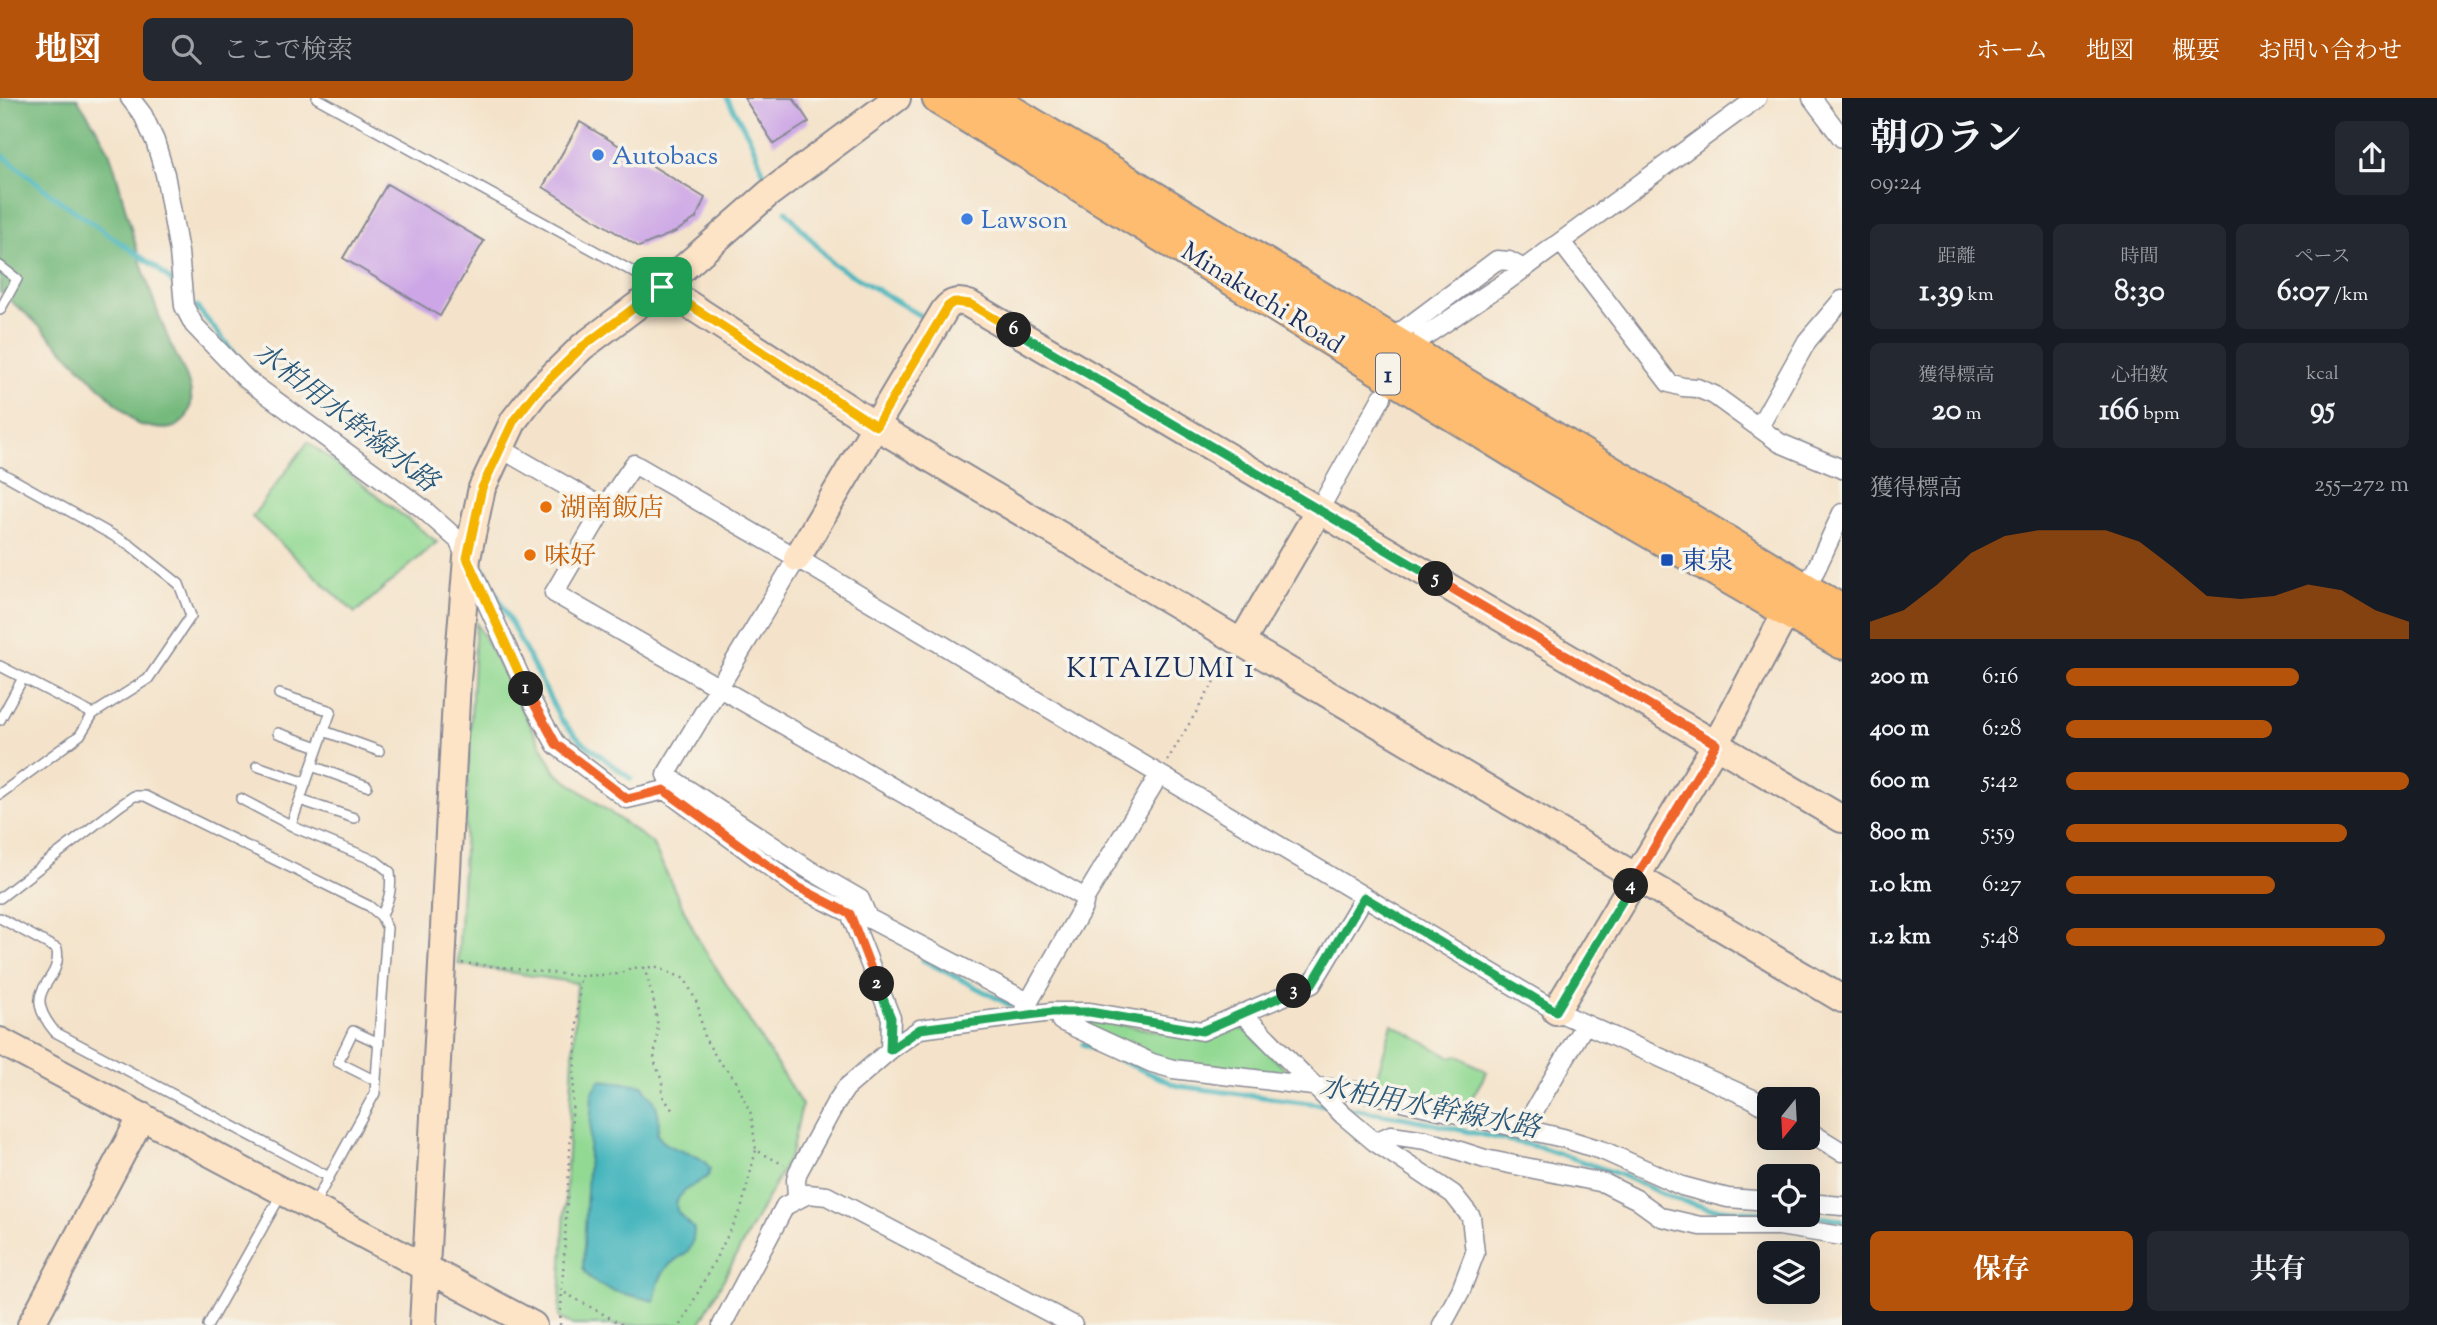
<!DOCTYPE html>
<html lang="ja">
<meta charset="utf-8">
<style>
body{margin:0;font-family:"Sorts Mill Goudy","Noto Serif JP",serif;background:#242831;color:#f1f3f6;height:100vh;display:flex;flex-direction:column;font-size:26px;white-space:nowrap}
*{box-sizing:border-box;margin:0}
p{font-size:23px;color:#9ea1a6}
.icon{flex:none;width:38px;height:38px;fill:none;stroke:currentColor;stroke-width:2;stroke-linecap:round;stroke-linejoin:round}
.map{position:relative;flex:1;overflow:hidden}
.panel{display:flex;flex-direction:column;background:#171b24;width:595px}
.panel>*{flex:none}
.needle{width:46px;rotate:198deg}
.tools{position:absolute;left:1757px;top:989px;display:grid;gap:14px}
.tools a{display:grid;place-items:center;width:63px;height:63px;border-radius:10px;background:#171b24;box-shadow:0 7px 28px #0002;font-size:35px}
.pin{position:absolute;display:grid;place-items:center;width:60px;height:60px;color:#fff;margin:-30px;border-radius:14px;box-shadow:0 4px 10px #0006}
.km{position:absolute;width:35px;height:35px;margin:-18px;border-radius:50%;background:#222;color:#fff;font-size:19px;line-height:35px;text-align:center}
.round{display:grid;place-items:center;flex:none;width:74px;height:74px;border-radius:10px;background:#242831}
.headline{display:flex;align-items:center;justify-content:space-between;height:119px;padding:0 28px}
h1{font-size:38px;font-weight:700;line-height:52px}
.metrics{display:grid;grid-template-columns:repeat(3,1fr);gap:10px;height:119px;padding:7px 28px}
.metrics div{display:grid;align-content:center;border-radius:10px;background:#242831;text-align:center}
.metrics b{font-size:30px;font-weight:700}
.metrics small{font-size:19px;font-weight:400}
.metrics p{font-size:19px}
.chart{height:196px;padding:14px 28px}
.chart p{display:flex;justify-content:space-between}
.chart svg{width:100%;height:126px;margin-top:7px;fill:#b45309;opacity:.7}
.button{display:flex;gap:14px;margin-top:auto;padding:14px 28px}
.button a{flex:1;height:80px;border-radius:10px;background:#b45309;color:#fff;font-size:28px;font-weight:700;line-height:80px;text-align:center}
.button a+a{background:#242831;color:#f1f3f6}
ul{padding:0 28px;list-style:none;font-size:23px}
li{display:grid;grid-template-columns:112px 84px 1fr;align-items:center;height:52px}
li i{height:18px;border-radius:9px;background:#b45309}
header{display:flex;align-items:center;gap:42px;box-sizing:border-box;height:98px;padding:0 35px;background:#b45309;color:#fff}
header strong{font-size:33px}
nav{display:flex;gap:38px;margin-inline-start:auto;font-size:24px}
.search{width:490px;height:63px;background:#242831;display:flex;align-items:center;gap:18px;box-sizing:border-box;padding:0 24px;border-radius:10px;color:#9ea1a6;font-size:26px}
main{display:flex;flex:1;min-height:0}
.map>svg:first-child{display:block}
.green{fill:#92d993;stroke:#568478;stroke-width:2}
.forest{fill:#75b97d;stroke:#48746e;stroke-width:2}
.water{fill:#45b5bd;stroke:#30728e;stroke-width:2}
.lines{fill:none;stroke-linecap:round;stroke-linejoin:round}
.stream{stroke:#45b5bd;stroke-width:5}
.building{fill:#cca6e6}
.lane-casing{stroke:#888994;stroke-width:12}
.street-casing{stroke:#888994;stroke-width:21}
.secondary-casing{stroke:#888994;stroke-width:30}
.highway-casing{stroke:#888994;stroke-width:37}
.path{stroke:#888994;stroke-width:2.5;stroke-dasharray:2 5;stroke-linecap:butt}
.lane{stroke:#fff;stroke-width:9}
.street{stroke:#fff;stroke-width:18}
.secondary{stroke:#fee4c6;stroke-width:26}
.highway{stroke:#fdbc70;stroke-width:33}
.split-1-casing{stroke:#fff;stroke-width:14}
.split-2-casing{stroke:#fff;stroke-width:14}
.split-3-casing{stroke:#fff;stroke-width:14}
.split-4-casing{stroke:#fff;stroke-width:14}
.split-5-casing{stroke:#fff;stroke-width:14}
.split-6-casing{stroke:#fff;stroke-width:14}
.split-7-casing{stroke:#fff;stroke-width:14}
.split-1{stroke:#f5b400;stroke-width:9}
.split-2{stroke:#f0652b;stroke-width:9}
.split-3{stroke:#22a559;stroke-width:9}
.split-4{stroke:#22a559;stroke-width:9}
.split-5{stroke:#f0652b;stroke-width:9}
.split-6{stroke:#22a559;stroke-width:9}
.split-7{stroke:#f5b400;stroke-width:9}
.shop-dot{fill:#3f7fe0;stroke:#f7f3e8;stroke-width:2.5}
.food-dot{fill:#e8710a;stroke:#f7f3e8;stroke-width:2.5}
.transit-dot{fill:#1a4fb4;stroke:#f7f3e8;stroke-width:2.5}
.labels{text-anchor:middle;stroke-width:7;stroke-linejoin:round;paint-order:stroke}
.shield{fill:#f7f3e8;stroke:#5d6a87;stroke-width:2}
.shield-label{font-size:24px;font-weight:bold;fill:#1b2f5e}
.shop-label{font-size:26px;fill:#366cbe;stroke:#f7f3e8;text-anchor:start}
.street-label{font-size:26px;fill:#1b2f5e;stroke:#f7f3e8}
.food-label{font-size:26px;fill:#c56008;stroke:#f7f3e8;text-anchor:start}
.transit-label{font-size:26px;fill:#164399;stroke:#f7f3e8;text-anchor:start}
.water-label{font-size:28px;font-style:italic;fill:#28577a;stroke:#f7f3e8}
.neighbourhood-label{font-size:28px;letter-spacing:2px;fill:#1b2f5e;stroke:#f7f3e8}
</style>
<header>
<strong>地図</strong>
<div class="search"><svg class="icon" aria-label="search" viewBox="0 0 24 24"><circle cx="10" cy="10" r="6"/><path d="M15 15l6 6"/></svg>ここで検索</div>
<nav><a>ホーム</a><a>地図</a><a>概要</a><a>お問い合わせ</a></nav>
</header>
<main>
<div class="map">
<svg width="1842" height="1227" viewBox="0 0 1842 1227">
<rect width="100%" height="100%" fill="#f7f3e8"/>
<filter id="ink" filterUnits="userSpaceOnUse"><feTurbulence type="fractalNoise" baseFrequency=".0143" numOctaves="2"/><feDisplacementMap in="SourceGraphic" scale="14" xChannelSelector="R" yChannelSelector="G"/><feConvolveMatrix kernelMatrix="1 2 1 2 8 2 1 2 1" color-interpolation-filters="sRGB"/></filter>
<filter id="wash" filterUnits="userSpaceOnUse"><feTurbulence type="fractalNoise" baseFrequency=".00686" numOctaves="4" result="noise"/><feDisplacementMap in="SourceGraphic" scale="28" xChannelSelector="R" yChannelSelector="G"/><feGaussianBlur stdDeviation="1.57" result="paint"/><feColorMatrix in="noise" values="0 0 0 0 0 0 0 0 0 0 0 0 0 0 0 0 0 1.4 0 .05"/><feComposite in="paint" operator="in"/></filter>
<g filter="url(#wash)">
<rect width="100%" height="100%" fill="#f4e3ca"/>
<path class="green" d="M308 344 437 444 355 515 252 419Z
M476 524 556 675 652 745 698 841 802 1007 791 1056 699 1227H573L559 1220 577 885 458 866Z
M1069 922 1112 925 1203 941 1230 928 1247 932 1295 982 1165 964Z
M1392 926 1450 959 1457 957 1487 974 1465 1011 1373 992Z"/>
<path class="forest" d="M0 0H77C88 18 102 36 110 56 118 77 122 101 129 123 140 164 153 205 170 245 179 264 196 289 190 311 181 337 159 332 137 326L32 221 0 194Z"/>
<path class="water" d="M600 982 643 987C645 994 649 995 653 1001 659 1012 660 1025 657 1036 669 1057 699 1050 710 1071L708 1078C697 1086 669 1097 678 1114 682 1120 690 1125 694 1131 693 1162 681 1152 666 1171 658 1180 657 1191 654 1203 631 1196 593 1194 583 1170L592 995Z"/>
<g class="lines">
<path class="stream" d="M727 0 751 42 765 78
M0 55 56 100 157 170 174 186
M786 113 832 165 926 221
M196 208 245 268
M1425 250 1468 219
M483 470 561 622 580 642 631 681
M923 862 1010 907
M1083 946 1178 988 1325 1007
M1345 1010 1406 1020 1543 1050 1621 1077 1672 1100 1708 1110 1769 1115
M1795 1116 1842 1122"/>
</g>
<g id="blocks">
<path class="building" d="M744 0H793L809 24 774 46Z
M580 24 705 100 696 120 675 134 639 149 543 89Z
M387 86 484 143 440 218 343 160Z"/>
</g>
</g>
<g filter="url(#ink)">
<use href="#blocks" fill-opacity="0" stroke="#888994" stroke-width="2"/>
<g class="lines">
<g class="lane-casing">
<path id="lane" d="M317 0 657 187
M0 168 17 181 0 212
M0 374 130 447 179 486 191 518 148 581 93 616 80 637 0 696
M0 568 93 616
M279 596 331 613 291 727
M0 622 23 580
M324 633 379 653
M278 635 318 649
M257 668 306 685
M312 668 367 688
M241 701 296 730 376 763 390 774C392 791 389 803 381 818
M300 702 354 720
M0 800 121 707 134 698H145L369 808 381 818 387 830 375 995 313 1108
M0 820 57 851C63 888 17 888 55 934L329 1079
M376 983 338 964 353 933 379 945
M208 1227 282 1095"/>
</g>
<g class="street-casing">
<path id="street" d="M130 0 143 17 155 43 165 76 179 154 184 208 194 227 246 281 422 410 458 442 530 600 556 647 627 701 665 692 796 788 850 815 891 920 890 952
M1812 0 1842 40
M1561 144 1669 285 1683 289 1697 290 1714 297 1780 345 1842 371
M1422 240 1507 183 1757 0
M1390 242 1497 162 1509 163 1524 171
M1759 329 1807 243 1842 202
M500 350 604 410
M1319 412 1382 299
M797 460 666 677 808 771 860 801 868 820 1028 904
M1804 492 1816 471 1842 415
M1085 800 554 495 604 410 634 366 797 460 1556 913 1753 1001 1769 1011
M1024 912 1083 809 1085 800 1159 677
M1057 914 1061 923 1152 965 1173 971 1362 994 1563 1040 1604 1053 1682 1088 1708 1095 1728 1100 1769 1103
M1242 915 1343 1017 1375 1044 1453 1096 1471 1119 1475 1155 1461 1192 1442 1227
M1534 1013 1585 926
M1808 1033 1842 1054
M1375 1044 1391 1037 1426 1042 1485 1061 1604 1085 1636 1101 1661 1119 1700 1128H1779L1842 1138
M797 1100 796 1082 798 1074 835 1006 846 990 890 952 920 931 1052 914H1090L1202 933 1312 886 1364 799
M1808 1105 1842 1108
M722 1227 785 1108 808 1096 827 1098 1073 1227"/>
</g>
<g class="secondary-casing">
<path id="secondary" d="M662 189 876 328 1842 901
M797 460 944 213C951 203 958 202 969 206L1842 721
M1241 545 1319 412
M1556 913 1716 646 1779 528 1800 498
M0 943 533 1227
M31 1227 142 1018
M423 1227 457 583 467 460 482 390 514 322 536 294 582 249 662 189 768 96 897 0"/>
</g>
<g class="highway-casing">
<path id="highway" d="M939 0 1554 378 1842 544
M987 0 1842 514"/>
</g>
<path class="path" d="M1167 663 1228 561
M462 865 580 878 619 876 631 870 657 869 685 881 698 907 704 939 718 962 735 981 751 1016 756 1052 784 1067
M644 869 653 899 658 929 654 962 662 983V997L673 1013
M565 1195 623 1227
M560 1227 580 878
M681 1227 741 1112 756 1052"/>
<use href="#lane" class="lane"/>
<use href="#street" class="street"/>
<use href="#secondary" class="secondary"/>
<use href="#highway" class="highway"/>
</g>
</g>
<g class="lines" filter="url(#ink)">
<g class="split-1-casing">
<path id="split-1" d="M526 591 467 460 482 390 514 322 536 294 582 249 662 189"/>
</g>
<g class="split-2-casing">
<path id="split-2" d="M526 591 556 646 627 701 664 692 796 788 850 816 877 886"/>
</g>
<g class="split-3-casing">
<path id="split-3" d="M877 886 891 920 890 952 920 931 1052 914H1090L1202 933 1294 893"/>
</g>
<g class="split-4-casing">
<path id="split-4" d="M1294 893 1312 886 1364 799 1556 913 1631 788"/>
</g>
<g class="split-5-casing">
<path id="split-5" d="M1436 481 1716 646 1631 788"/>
</g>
<g class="split-6-casing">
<path id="split-6" d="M1014 232 1436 481"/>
</g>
<g class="split-7-casing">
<path id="split-7" d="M662 189 876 328 948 208 954 204 970 206 1014 232"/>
</g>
<use href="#split-1" class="split-1"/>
<use href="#split-2" class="split-2"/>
<use href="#split-3" class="split-3"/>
<use href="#split-4" class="split-4"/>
<use href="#split-5" class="split-5"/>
<use href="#split-6" class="split-6"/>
<use href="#split-7" class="split-7"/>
</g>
<g class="shop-dot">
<circle cx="598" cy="57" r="7"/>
<circle cx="967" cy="121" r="7"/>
</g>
<g class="food-dot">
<circle cx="546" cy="409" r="7"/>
<circle cx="530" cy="457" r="7"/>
</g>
<rect class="transit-dot" x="1660" y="455" width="14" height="14" rx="3.5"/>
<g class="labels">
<rect class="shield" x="1376" y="255.5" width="24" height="41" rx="5"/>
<g class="shield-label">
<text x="1388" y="284">1</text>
</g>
<g class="shop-label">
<text x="612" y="66">Autobacs</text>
<text x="981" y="130">Lawson</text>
</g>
<g class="street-label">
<text transform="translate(1263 199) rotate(32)" y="9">Minakuchi Road</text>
</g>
<g class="food-label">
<text x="560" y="418">湖南飯店</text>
<text x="544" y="466">味好</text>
</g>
<g class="transit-label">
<text x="1681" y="471">東泉</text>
</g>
<g class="water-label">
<text transform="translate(347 318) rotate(38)" y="10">水柏用水幹線水路</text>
<text transform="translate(1430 1008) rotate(11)" y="10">水柏用水幹線水路</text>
</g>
<g class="neighbourhood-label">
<text x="1161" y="579">KITAIZUMI 1</text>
</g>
</g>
</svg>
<div class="tools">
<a><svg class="needle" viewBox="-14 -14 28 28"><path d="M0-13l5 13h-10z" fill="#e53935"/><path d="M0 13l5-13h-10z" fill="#9ea1a6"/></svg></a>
<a><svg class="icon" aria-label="locate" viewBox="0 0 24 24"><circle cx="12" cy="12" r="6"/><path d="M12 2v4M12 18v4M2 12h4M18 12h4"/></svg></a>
<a><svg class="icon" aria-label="layers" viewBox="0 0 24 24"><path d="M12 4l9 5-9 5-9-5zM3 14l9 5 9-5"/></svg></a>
</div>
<div class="pin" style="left:662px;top:189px;background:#1e9e55"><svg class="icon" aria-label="arrive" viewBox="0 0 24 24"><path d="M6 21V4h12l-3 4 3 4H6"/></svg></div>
<b class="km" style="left:526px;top:591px">1</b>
<b class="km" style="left:877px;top:886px">2</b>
<b class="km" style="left:1294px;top:893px">3</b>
<b class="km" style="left:1631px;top:788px">4</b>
<b class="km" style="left:1436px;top:481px">5</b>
<b class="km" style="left:1014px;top:232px">6</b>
</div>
<section class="panel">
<div class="headline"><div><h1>朝のラン</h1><p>09:24</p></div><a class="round"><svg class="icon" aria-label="share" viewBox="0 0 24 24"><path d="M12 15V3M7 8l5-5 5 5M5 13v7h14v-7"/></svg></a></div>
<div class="metrics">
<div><p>距離</p><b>1.39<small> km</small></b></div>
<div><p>時間</p><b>8:30</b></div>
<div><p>ペース</p><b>6:07<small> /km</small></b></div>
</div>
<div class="metrics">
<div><p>獲得標高</p><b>20<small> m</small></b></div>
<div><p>心拍数</p><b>166<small> bpm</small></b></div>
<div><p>kcal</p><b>95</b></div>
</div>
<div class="chart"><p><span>獲得標高</span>255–272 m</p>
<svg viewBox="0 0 160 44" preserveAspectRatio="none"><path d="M0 44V38L10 34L20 25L30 14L40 8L50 6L60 6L70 6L80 10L90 19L100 29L110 30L120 29L130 25L140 27L150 34L160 38V44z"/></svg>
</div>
<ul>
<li><b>200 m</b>6:16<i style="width:68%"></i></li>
<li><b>400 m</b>6:28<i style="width:60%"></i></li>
<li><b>600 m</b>5:42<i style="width:100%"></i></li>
<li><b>800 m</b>5:59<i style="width:82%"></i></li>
<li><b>1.0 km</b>6:27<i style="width:61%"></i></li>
<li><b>1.2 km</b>5:48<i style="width:93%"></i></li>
</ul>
<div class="button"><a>保存</a><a>共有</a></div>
</section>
</main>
